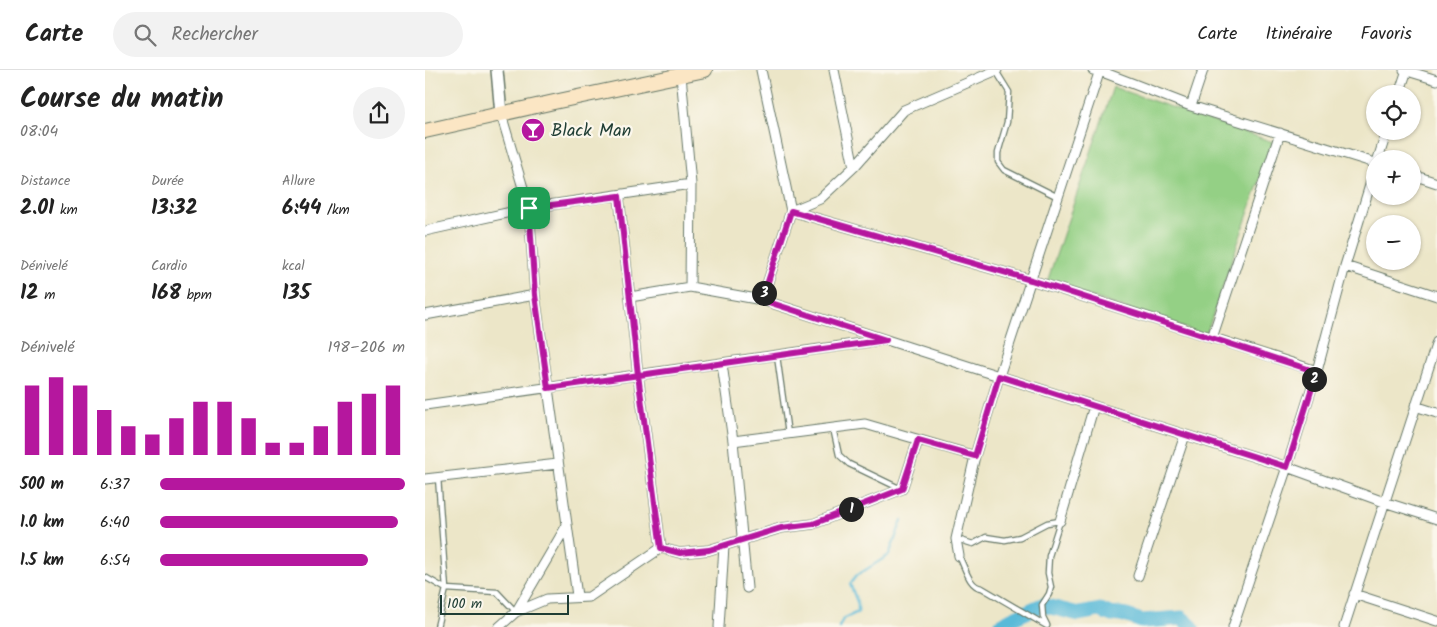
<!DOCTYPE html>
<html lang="fr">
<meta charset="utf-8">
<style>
body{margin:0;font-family:Kalam,sans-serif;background:#f2f2f2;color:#222;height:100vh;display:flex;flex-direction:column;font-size:19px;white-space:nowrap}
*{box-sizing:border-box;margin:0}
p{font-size:16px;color:#767676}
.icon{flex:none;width:28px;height:28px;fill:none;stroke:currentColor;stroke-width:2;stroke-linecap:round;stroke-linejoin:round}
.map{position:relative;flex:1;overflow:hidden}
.side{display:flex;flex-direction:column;background:#fff;width:425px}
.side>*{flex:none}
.buttons{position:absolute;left:941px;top:15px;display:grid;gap:10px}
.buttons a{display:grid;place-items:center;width:55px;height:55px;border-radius:50%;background:#fff;box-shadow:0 1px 4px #0004;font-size:25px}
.scale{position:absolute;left:15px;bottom:12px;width:129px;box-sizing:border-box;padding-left:5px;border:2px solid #1f3d34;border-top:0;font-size:14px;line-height:18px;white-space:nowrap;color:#1f3d34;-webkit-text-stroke:4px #fbf7ec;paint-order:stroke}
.pin{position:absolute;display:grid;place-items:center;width:42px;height:42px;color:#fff;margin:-21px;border-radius:10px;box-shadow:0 2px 8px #0006}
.km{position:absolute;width:25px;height:25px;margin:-12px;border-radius:50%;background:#222;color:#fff;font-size:14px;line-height:25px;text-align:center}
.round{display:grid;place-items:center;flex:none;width:52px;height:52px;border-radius:26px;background:#f2f2f2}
.headline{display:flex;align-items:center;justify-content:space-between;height:85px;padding:0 20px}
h1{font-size:28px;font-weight:800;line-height:38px}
.metrics{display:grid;grid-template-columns:repeat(3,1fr);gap:8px;height:85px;padding:5px 20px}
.metrics div{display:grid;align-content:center}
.metrics b{font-size:21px;font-weight:800}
.metrics small{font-size:14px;font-weight:400}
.metrics p{font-size:14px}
.chart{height:140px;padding:10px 20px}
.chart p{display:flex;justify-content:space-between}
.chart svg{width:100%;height:90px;margin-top:5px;stroke:#b5179e;stroke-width:6}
ul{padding:0 20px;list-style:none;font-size:16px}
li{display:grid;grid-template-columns:80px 60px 1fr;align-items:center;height:38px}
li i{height:12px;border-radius:6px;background:#b5179e}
header{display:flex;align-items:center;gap:30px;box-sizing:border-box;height:70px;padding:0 25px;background:#fff;border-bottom:1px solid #e0e0e0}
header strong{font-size:24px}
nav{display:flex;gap:28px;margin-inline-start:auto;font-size:18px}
.search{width:350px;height:45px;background:#f2f2f2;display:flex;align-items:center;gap:12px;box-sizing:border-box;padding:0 18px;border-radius:28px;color:#767676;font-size:19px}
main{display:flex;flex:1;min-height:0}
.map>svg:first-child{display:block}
.green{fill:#94d085;stroke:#5a865c}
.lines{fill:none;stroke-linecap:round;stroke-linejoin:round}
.stream{stroke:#5abad8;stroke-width:2.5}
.river{stroke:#5abad8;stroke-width:15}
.service-casing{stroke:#677868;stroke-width:7}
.minor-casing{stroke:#677868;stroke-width:11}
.tertiary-casing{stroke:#677868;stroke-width:14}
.secondary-casing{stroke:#677868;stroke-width:16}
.service{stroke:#fff;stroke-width:4.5}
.minor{stroke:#fff;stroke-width:9}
.tertiary{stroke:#fff;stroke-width:11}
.secondary{stroke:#fbe6c4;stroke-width:14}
.route-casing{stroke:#fff;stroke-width:10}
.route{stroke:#b5179e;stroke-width:6}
.labels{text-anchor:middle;stroke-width:4.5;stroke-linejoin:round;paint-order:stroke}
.poi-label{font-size:18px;fill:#1f3d34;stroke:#fbf7ec;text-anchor:start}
</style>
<header>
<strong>Carte</strong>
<div class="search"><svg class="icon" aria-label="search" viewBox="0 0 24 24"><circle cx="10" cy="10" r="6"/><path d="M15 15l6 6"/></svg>Rechercher</div>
<nav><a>Carte</a><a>Itinéraire</a><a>Favoris</a></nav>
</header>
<main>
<section class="side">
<div class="headline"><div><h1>Course du matin</h1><p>08:04</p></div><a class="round"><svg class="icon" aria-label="share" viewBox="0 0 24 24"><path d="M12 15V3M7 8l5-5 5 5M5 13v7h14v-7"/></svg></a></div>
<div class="metrics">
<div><p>Distance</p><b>2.01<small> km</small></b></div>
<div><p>Durée</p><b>13:32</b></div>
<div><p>Allure</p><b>6:44<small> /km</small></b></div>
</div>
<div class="metrics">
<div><p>Dénivelé</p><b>12<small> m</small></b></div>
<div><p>Cardio</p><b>168<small> bpm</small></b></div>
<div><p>kcal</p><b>135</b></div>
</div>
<div class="chart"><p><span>Dénivelé</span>198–206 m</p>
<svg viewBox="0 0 160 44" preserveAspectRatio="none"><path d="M5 44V10M15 44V6M25 44V10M35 44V22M45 44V30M55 44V34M65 44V26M75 44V18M85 44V18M95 44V26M105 44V38M115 44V38M125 44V30M135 44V18M145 44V14M155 44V10"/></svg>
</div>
<ul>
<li><b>500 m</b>6:37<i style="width:100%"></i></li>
<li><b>1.0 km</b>6:40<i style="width:97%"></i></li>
<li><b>1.5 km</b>6:54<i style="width:85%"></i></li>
</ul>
</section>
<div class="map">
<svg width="1012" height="557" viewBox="0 0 1012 557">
<rect width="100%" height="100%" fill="#fbf7ec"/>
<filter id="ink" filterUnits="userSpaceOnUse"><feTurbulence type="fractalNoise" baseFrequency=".02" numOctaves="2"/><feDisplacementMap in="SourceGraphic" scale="10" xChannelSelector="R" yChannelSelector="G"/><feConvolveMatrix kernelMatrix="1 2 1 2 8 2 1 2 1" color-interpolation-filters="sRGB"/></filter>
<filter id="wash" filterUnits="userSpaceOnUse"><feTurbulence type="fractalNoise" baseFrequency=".0096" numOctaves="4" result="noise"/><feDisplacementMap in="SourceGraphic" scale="20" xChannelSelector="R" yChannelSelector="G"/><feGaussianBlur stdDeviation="1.12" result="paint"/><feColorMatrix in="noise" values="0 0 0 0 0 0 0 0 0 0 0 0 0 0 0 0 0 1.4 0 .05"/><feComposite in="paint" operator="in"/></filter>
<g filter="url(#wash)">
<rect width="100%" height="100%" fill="#ece6c8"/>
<path class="green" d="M688 17 848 72 781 265 622 212Z"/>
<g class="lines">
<path class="stream" d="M414 557 418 549 433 542V534L425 514 431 506 464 485 477 450"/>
<path class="river" d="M574 557 582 551 617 535 654 544 675 540 687 545 696 544 717 551 757 548 767 557"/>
</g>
</g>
<g filter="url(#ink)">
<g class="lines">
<g class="service-casing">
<path id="service" d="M571 1 584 22 582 52 573 83V92L579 100 633 127
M352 286 363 364
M408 358 414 385 424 394 476 419
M532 469 548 474 561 467 580 470 595 467 622 453 635 451 624 486 623 503 626 517 624 524 617 535 618 547 622 555
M534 486C540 497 544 517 557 518L622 556
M0 507 21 519 72 522 91 542
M12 557 21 519 13 407"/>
</g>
<g class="minor-casing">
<path id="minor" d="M336 0 366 141 337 230
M409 0 429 97
M668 0 675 1 766 36 950 93
M675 0 574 306 862 397 959 432 1012 449
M979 0 1012 10
M256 5 266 114 265 217 337 230 574 306 550 386 531 469 534 486
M974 24 982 0
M766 36 778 0
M76 44 104 138 110 225 152 526
M953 89 962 61
M988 105 1012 113
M194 126 213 305 236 478
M366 141 606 210 892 301
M366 141 395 129 429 97 479 40 572 0
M0 161 104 138 266 114
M920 196 1012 226
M205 227 265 217
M0 245 110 225
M787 268 855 63
M297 294 308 371 322 518
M0 335 458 270
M990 336 1012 343
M308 371 440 354 550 386
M0 409 133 394
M635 451 669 336
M713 506 760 365
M929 524 1012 551
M91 542 122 529 164 527 236 478 255 483 284 480 356 458 388 454 477 419 493 370
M74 557 91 542 142 455
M294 557 299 476
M808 557 862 397 892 301 920 196 950 99
M919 557 1012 272"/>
</g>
<g class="tertiary-casing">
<path id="tertiary" d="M72 0 76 44"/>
</g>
<g class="secondary-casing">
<path id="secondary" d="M0 61 129 32 280 0"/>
</g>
<use href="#service" class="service"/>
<use href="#minor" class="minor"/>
<use href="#tertiary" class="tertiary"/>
<use href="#secondary" class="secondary"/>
</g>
</g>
<g class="lines" filter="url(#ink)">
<g class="route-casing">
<path id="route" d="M104 138 194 126 213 305 236 478 255 483 284 480 356 458 388 454 477 419 493 370 550 386 574 306 862 397 892 302 606 210 366 141 337 230 461 270C349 286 236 302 123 318L110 225 104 138"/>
</g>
<use href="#route" class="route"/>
</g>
<defs>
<g id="bar-disc" transform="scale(1.25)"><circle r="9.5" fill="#b5179e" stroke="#fbf7ec"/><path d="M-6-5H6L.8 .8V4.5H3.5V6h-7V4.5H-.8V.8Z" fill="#fff"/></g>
</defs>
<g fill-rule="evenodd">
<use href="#bar-disc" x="108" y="60"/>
</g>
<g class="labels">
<g class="poi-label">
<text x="126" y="66">Black Man</text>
</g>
</g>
</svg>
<div class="buttons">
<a><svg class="icon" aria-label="locate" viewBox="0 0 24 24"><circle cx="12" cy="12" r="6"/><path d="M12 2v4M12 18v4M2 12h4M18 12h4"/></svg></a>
<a>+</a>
<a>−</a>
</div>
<div class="scale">100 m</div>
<div class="pin" style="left:104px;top:138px;background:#1e9e55"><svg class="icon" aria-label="arrive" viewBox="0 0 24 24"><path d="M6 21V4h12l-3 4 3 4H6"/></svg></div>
<b class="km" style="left:426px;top:439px">1</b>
<b class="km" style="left:889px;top:309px">2</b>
<b class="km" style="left:339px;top:223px">3</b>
</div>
</main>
